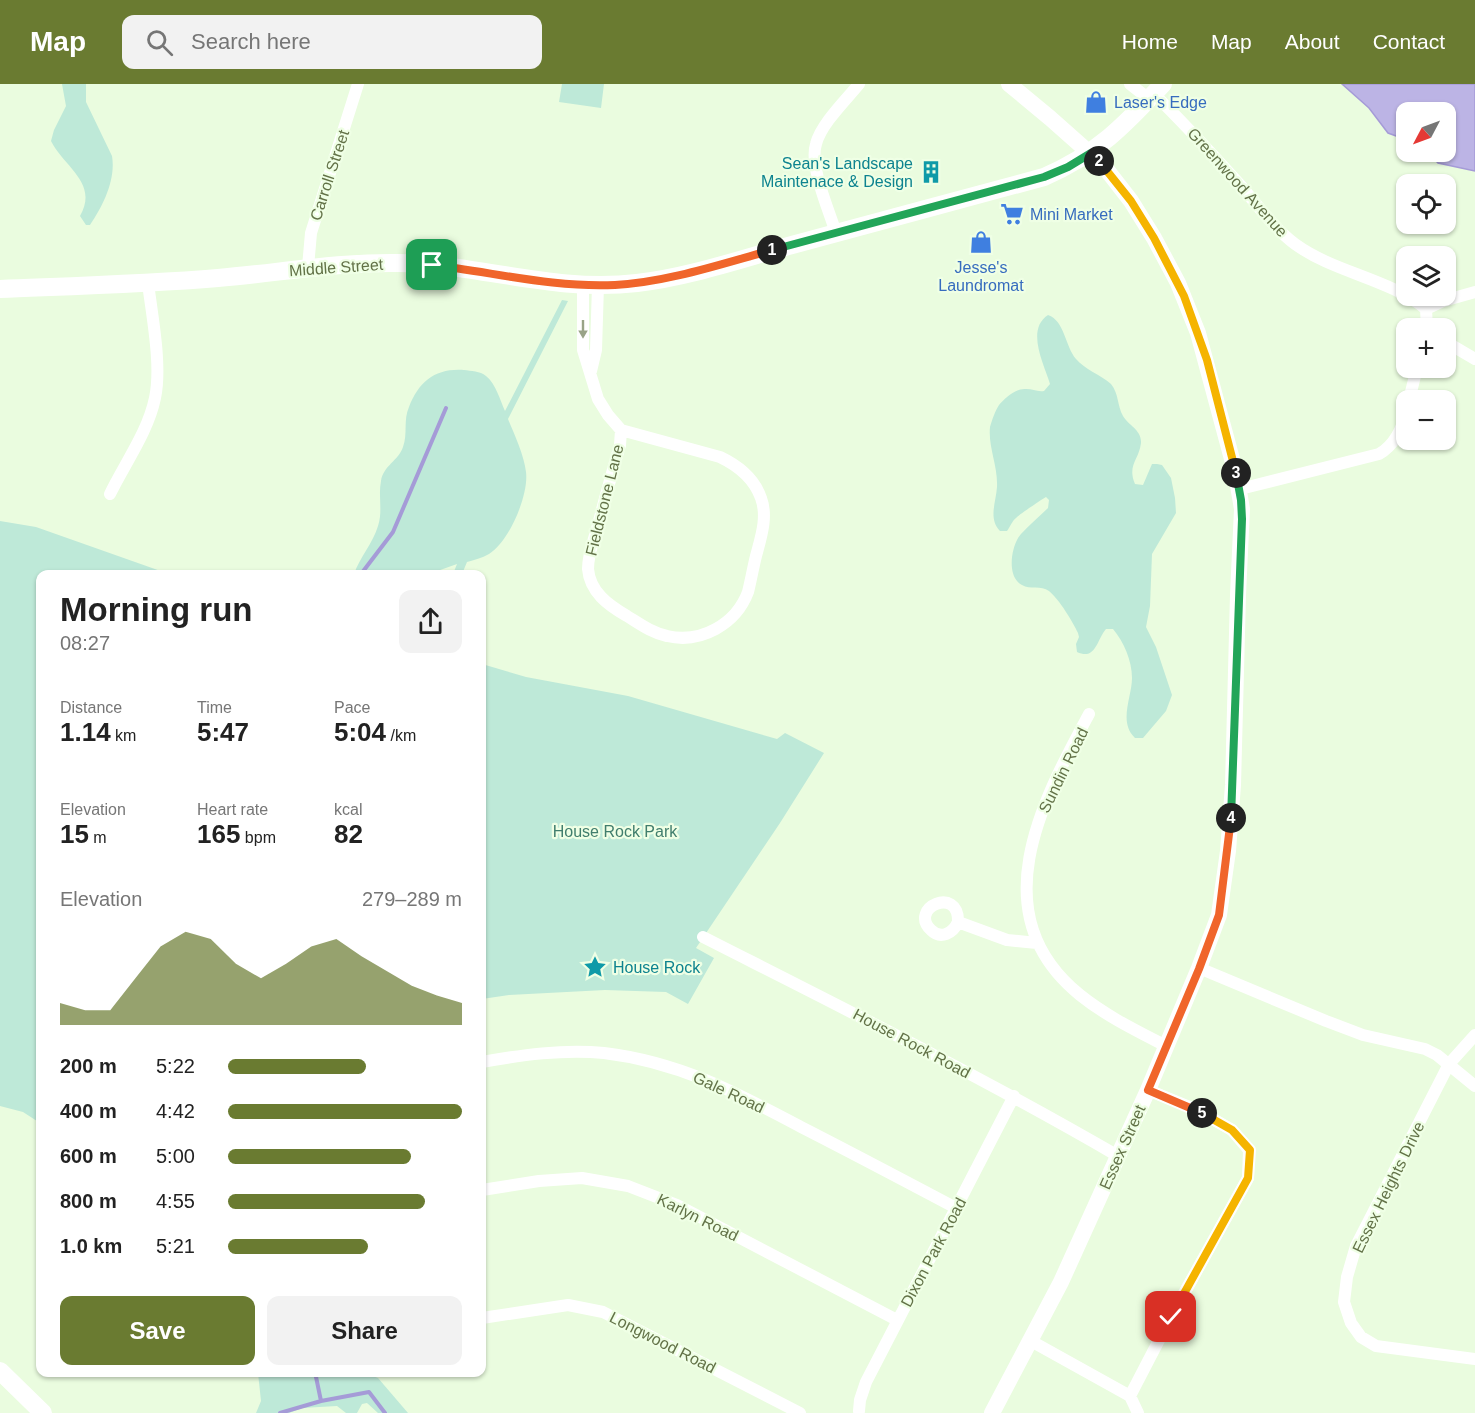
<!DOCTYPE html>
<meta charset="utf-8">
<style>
body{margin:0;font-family:Helvetica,sans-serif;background:#f2f2f2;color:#222;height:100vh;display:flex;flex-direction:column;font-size:22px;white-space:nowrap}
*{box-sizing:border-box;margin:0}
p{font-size:20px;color:#767676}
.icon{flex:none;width:33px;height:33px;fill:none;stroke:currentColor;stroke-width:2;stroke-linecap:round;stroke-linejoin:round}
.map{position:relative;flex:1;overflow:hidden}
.panel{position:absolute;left:36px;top:486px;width:450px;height:807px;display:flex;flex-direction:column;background:#fff;border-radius:12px;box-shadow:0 2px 4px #0004}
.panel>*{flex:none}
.needle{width:39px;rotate:229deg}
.controls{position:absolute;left:1396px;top:18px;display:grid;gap:12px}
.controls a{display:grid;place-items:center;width:60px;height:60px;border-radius:12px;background:#fff;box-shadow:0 2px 4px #0004;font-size:30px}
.pin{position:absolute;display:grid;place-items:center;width:51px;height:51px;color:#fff;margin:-26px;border-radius:12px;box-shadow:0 3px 9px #0006}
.km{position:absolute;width:30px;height:30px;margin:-15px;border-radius:50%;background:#222;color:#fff;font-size:16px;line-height:30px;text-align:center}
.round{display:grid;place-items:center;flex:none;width:63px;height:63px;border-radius:12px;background:#f2f2f2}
.summary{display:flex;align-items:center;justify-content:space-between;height:102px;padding:0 24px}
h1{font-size:33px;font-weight:800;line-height:45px}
.stats{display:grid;grid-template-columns:repeat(3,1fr);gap:9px;height:102px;padding:6px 24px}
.stats div{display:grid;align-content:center}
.stats b{font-size:26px;font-weight:800}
.stats small{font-size:16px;font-weight:400}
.stats p{font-size:16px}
.chart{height:168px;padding:12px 24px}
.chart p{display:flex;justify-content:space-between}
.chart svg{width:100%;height:108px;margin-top:6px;fill:#6a7b31;opacity:.7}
.action{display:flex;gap:12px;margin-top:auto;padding:12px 24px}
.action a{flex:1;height:69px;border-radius:12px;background:#6a7b31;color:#fff;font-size:24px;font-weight:800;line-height:69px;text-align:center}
.action a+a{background:#f2f2f2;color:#222}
ul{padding:0 24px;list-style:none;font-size:20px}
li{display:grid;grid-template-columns:96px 72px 1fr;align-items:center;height:45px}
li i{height:15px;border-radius:8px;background:#6a7b31}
header{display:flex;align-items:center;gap:36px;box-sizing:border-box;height:84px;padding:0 30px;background:#6a7b31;color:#fff}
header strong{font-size:28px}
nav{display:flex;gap:33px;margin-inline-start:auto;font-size:21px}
.search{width:420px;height:54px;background:#f2f2f2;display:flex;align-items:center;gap:15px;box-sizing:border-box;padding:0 21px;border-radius:12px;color:#767676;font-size:22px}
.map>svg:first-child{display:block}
.green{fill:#bee9d8}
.water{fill:#bcb4e5;stroke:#a59bd7;stroke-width:1.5}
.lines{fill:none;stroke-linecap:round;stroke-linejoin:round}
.stream{stroke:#a59bd7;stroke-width:4}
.minor{stroke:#fff;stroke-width:12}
.tertiary{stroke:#fff;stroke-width:16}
.secondary{stroke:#fff;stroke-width:18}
.oneway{fill:#99a387}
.split-1-casing{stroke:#fff;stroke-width:12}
.split-2-casing{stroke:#fff;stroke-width:12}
.split-3-casing{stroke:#fff;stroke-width:12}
.split-4-casing{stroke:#fff;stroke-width:12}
.split-5-casing{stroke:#fff;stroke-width:12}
.split-6-casing{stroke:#fff;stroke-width:12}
.split-1{stroke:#f0652b;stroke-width:8}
.split-2{stroke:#22a559;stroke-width:8}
.split-3{stroke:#f5b400;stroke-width:8}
.split-4{stroke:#22a559;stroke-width:8}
.split-5{stroke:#f0652b;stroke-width:8}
.split-6{stroke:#f5b400;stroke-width:8}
.labels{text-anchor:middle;stroke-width:4.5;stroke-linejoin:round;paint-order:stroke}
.shop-label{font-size:16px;fill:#366cbe;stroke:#efffe5;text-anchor:start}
.culture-label{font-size:16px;fill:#0d838f;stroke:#efffe5;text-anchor:end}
.street-label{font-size:16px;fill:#627247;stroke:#efffe5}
.park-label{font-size:16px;fill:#417e6d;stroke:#efffe5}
</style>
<header>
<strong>Map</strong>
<div class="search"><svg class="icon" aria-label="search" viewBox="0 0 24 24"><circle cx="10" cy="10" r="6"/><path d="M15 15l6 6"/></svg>Search here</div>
<nav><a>Home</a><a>Map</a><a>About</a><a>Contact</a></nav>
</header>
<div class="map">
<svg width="1475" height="1329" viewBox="0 0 1475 1329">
<rect width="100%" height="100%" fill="#eafcdf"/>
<path class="green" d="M62 0H86V18L112 72C116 96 103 122 90 141H86L80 132C99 99 64 83 51 57L54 46 66 22Z
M562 0H604L601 24 559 18Z
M562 216 568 217 508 335C515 352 524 371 526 388 529 411 509 458 489 470 482 474 474 476 467 478L462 490H453L457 480 429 490H354C360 473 373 459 378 442 383 427 378 412 381 397 383 382 399 376 403 363 408 350 403 336 409 323 419 297 436 284 464 286 471 287 480 287 486 292 496 300 500 316 505 327Z
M1048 231C1065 237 1065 262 1076 275 1084 285 1101 291 1111 300 1119 310 1117 321 1123 332 1128 341 1142 346 1141 359 1139 376 1127 381 1135 400L1143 401 1152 380H1157L1162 381 1171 394 1175 414 1176 429 1152 470 1150 522 1146 543 1156 563 1172 611 1166 627 1143 654H1135C1118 638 1132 613 1132 594 1132 577 1124 558 1113 545H1106C1097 555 1096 577 1077 568L1076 560 1079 553 1078 549C1073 538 1059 515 1049 507 1041 501 1030 506 1022 501 1006 493 1011 461 1021 450 1029 441 1039 433 1048 424L1049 416 1046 413C1044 414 1017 432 1016 434 1012 437 1010 443 1007 447H1000C988 435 996 418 997 403 998 382 988 363 990 343 992 336 995 327 999 321 1005 314 1016 304 1026 305 1033 305 1037 308 1044 307L1050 300C1045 282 1025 246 1048 231Z
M0 437 36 443 169 490H40V1039L23 1028 0 1022Z
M482 580 526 593 628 612 777 655 785 649 824 669 780 739 696 864 714 874 688 920 666 908 605 906 509 911 482 915Z
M258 1289H365L378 1294 408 1329H378L367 1319 362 1320 357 1329H346L337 1322 302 1324 289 1329H256L261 1317Z"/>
<path class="water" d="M1342 0H1475V87L1438 79 1428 68H1446V28H1407V56L1388 49 1369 24Z"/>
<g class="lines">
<path class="stream" d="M361 490 393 448 446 324
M315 1288 321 1317
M280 1329 321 1317 369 1308 385 1329"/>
<path class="minor" d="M1130 0 1149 15
M1154 10C1185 40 1213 71 1242 103 1258 122 1275 145 1295 160 1335 189 1388 194 1426 225
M836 149C829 126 809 82 816 60 821 40 846 16 859 0
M308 183 311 149 358 0
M583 201V266L598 315 608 331 621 346 620 361C612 389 604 417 597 445 593 458 588 471 588 485 590 508 608 521 627 532 640 540 652 549 667 552 701 560 736 540 748 508 751 496 753 484 756 472 761 453 768 433 761 414 754 394 739 382 720 373L621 346
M1427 244 1426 225 1443 217 1475 208
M1446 258 1475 275
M591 287 596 266 598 201
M1409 316 1417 284
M1240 405 1379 370C1395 361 1403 343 1407 325
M110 410C125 379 148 348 155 314 162 282 152 232 148 199
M1089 630C1041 719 981 831 1080 911 1106 932 1137 947 1166 962
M958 838C959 801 908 824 931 846 941 856 953 849 958 838L1007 856 1037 859
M703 853C843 924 982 993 1118 1072
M1199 884 1326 937 1363 951 1425 965 1437 971 1475 1002
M1475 951 1449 980 1356 1162 1347 1193 1344 1218 1351 1239 1361 1253 1376 1262 1475 1275
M482 978C521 971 563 965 604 969 680 978 737 1009 803 1044 854 1070 905 1097 956 1124
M482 1106 539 1097 582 1094 628 1102 677 1121 897 1236
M482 1234 568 1221 603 1228 800 1329
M1031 1257 1130 1312 1138 1329
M1130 1312 1171 1233 1248 1094 1249 1066 1232 1046 1197 1026 1148 1006
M859 1327 860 1316 866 1298 1014 1012"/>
<path class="tertiary" d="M992 1329 1061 1198 1148 1006 1199 884 1219 831 1228 767 1233 701 1238 511 1242 425 1236 390 1198 249 1178 199 1154 154 1131 117 1103 81 1050 34 1009 0"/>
<path class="secondary" d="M0 205C73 202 146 200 218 194 278 189 338 178 398 179 480 180 554 209 637 199 689 193 741 175 792 161 876 138 960 116 1044 93 1097 70 1124 42 1163 0
M0 1287 43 1329"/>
</g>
<defs><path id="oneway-solid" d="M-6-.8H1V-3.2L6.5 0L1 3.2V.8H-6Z" transform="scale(1.5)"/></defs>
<use class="oneway" href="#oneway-solid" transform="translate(583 245) rotate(90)"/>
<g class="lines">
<g class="split-1-casing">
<path id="split-1" d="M432 181C493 188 553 204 615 201 668 198 721 180 772 166"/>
</g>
<g class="split-2-casing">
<path id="split-2" d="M772 166 1044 93 1068 83 1091 69 1099 77"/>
</g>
<g class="split-3-casing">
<path id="split-3" d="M1099 77 1131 117 1154 154 1184 212 1207 276 1236 389"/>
</g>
<g class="split-4-casing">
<path id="split-4" d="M1231 734 1242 435 1241 416 1236 389"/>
</g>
<g class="split-5-casing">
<path id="split-5" d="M1202 1029 1148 1006 1199 885 1219 831 1231 734"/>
</g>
<g class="split-6-casing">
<path id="split-6" d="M1171 1233 1248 1094 1250 1066 1232 1046 1202 1029"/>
</g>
<use href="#split-1" class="split-1"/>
<use href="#split-2" class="split-2"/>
<use href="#split-3" class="split-3"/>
<use href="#split-4" class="split-4"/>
<use href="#split-5" class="split-5"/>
<use href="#split-6" class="split-6"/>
</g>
<defs>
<g id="shop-bare" transform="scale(1.8)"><path d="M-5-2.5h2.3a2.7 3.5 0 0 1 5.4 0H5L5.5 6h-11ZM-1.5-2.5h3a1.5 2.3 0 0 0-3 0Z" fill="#3f7fe0" stroke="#efffe5" stroke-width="2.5" paint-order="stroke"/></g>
<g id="building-bare" transform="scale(1.8)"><path d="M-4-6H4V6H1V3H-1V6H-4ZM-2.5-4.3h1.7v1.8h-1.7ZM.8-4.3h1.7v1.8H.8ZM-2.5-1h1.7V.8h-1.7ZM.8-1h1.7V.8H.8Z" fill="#0f9aa8" stroke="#efffe5" stroke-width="2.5" paint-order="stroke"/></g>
<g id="supermarket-bare" transform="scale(1.8)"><path d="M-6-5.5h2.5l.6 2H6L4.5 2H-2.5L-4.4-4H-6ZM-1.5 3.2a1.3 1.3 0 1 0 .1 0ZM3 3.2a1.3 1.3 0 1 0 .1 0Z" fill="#3f7fe0" stroke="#efffe5" stroke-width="2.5" paint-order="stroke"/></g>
<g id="sight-bare" transform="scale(1.8)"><path d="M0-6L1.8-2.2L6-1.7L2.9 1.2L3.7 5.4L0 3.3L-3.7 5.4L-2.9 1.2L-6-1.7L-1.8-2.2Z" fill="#0f9aa8" stroke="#efffe5" stroke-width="2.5" paint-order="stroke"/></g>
</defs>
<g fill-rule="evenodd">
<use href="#shop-bare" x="1096" y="18"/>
<use href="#building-bare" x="931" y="88"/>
<use href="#supermarket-bare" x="1012" y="130"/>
<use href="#shop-bare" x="981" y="158"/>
<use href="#sight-bare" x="595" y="883"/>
</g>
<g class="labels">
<g class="shop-label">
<text x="1114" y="24">Laser's Edge</text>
<text x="1030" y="136">Mini Market</text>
<text x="981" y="189" text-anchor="middle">Jesse's<tspan x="981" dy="18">Laundromat</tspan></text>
</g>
<g class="culture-label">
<text x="913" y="85">Sean's Landscape<tspan x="913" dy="18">Maintenace &amp; Design</tspan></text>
<text x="613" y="889" text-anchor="start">House Rock</text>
</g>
<g class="street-label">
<text transform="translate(329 91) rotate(-72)" y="6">Carroll Street</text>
<text transform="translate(1238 98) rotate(48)" y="6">Greenwood Avenue</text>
<text transform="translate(336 183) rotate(-4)" y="6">Middle Street</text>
<text transform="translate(604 416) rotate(-76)" y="6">Fieldstone Lane</text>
<text transform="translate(1063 686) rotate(-64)" y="6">Sundin Road</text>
<text transform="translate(912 959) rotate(28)" y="6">House Rock Road</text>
<text transform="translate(729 1008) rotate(25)" y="6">Gale Road</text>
<text transform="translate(1122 1063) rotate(-66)" y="6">Essex Street</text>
<text transform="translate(1388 1103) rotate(-64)" y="6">Essex Heights Drive</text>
<text transform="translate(698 1133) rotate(26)" y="6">Karlyn Road</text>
<text transform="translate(933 1168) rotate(-62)" y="6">Dixon Park Road</text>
<text transform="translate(663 1258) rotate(27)" y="6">Longwood Road</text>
</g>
<g class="park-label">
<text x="615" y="753">House Rock Park</text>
</g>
</g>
</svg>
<div class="controls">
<a><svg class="needle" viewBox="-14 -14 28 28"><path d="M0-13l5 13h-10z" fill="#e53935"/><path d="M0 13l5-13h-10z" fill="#767676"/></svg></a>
<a><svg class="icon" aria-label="locate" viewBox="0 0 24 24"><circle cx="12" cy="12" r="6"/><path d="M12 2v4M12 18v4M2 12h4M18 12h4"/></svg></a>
<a><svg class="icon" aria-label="layers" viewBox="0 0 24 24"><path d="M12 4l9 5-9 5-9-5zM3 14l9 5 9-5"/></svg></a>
<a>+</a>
<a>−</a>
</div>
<div class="pin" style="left:432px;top:181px;background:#1e9e55"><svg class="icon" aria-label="arrive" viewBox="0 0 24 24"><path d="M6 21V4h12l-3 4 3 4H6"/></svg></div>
<div class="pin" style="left:1171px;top:1233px;background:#d93025"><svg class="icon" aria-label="check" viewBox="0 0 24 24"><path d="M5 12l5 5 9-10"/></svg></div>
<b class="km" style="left:772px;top:166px">1</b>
<b class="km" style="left:1099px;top:77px">2</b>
<b class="km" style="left:1236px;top:389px">3</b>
<b class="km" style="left:1231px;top:734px">4</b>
<b class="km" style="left:1202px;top:1029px">5</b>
<section class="panel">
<div class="summary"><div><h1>Morning run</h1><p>08:27</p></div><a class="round"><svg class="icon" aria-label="share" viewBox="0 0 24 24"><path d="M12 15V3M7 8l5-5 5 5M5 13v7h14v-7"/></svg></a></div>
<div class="stats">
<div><p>Distance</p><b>1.14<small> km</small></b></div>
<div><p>Time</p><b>5:47</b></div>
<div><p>Pace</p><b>5:04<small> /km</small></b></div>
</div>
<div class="stats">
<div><p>Elevation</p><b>15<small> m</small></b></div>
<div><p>Heart rate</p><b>165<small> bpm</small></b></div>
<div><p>kcal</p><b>82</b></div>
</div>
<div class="chart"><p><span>Elevation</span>279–289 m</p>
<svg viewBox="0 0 160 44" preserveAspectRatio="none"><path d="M0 44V35L10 38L20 38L30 25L40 12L50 6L60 9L70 19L80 25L90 19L100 12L110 9L120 16L130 22L140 28L150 32L160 35V44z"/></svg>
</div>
<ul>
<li><b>200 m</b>5:22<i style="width:59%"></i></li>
<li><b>400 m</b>4:42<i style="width:100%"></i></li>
<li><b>600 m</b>5:00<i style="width:78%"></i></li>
<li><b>800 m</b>4:55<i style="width:84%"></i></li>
<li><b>1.0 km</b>5:21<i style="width:60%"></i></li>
</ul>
<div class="action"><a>Save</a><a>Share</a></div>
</section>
</div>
